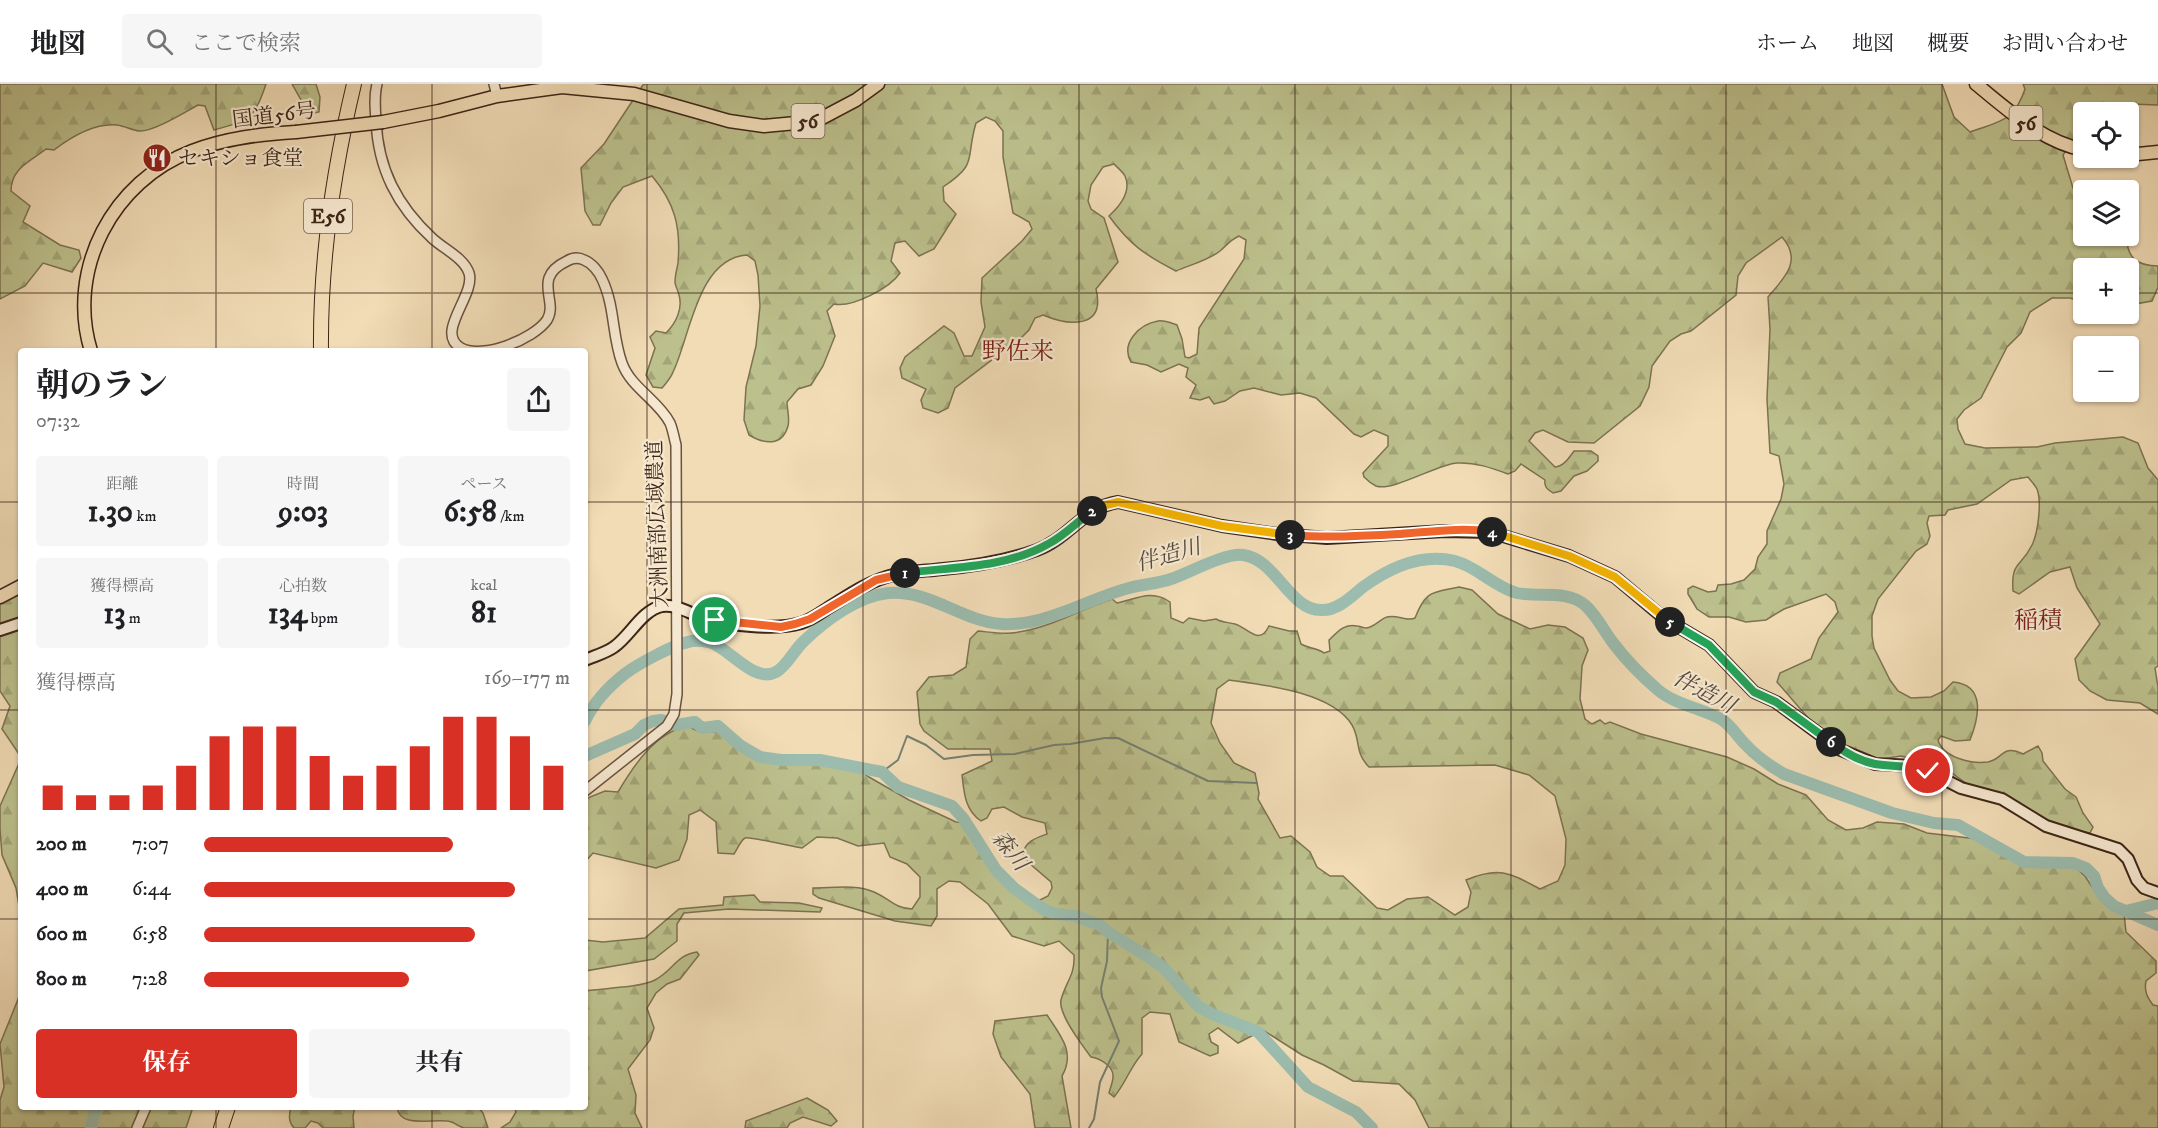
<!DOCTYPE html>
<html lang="ja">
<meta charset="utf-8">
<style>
body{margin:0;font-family:"IM FELL DW Pica","Noto Serif JP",serif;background:#f6f6f6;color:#202124;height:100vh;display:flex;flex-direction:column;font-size:22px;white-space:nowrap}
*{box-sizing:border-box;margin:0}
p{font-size:20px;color:#757577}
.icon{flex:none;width:33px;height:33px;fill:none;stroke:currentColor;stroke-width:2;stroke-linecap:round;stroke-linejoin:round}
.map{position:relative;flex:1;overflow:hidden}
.sheet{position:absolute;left:18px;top:264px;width:570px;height:762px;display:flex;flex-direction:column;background:#fff;border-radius:6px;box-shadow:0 2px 4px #0004}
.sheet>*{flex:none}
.fabs{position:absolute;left:2073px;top:18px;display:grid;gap:12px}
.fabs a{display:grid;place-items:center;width:66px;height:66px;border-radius:6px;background:#fff;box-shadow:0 2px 4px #0004;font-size:30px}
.pin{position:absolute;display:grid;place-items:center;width:51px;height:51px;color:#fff;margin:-26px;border:3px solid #fff;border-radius:50%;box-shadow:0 2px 6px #0007}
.km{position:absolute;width:30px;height:30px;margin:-15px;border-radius:50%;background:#222;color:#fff;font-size:16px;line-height:30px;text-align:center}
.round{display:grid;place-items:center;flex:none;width:63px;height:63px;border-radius:6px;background:#f6f6f6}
.overview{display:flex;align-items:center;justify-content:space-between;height:102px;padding:0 18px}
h1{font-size:33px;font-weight:700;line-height:45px}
.stats{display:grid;grid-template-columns:repeat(3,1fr);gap:9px;height:102px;padding:6px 18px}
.stats div{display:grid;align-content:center;border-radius:6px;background:#f6f6f6;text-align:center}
.stats b{font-size:30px;font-weight:700}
.stats small{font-size:16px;font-weight:400}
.stats p{font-size:16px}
.chart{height:168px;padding:12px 18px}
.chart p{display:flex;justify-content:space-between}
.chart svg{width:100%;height:108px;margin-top:6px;stroke:#d93025;stroke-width:6}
.button{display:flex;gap:12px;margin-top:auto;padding:12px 18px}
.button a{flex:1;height:69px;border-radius:6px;background:#d93025;color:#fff;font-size:24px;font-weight:700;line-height:69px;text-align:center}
.button a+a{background:#f6f6f6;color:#202124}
ul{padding:0 18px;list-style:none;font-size:20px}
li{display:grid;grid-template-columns:96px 72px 1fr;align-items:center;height:45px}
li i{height:15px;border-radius:8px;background:#d93025}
header{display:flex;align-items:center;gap:36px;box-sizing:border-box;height:84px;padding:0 30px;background:#fff;border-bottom:2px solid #e0e0e0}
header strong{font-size:28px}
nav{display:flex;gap:33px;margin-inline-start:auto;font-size:21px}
.search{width:420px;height:54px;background:#f6f6f6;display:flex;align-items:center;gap:15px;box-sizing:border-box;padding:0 21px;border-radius:6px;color:#757577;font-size:22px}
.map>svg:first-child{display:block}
.forest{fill:url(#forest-firs);stroke:#7c7252;stroke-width:1.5;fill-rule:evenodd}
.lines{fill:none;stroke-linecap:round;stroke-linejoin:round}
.stream{stroke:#758072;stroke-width:2}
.river{stroke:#9bbcae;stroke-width:12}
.tertiary-casing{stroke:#6a533f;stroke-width:12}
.secondary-casing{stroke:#3d2517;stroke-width:14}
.trunk-casing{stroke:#3d2517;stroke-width:15}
.motorway-casing{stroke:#3d2517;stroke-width:16}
.tertiary{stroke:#f6e8d0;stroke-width:9}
.secondary{stroke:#f6e8d0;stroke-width:10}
.trunk{stroke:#f1dcb6;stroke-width:12}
.motorway{stroke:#f1dcb6;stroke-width:14}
.trunk-bridge-casing{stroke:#3d2517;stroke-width:15;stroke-linecap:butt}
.trunk-bridge{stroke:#f1dcb6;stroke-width:12}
.split-1-casing{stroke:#fff;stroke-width:12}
.split-2-casing{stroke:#fff;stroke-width:12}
.split-3-casing{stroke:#fff;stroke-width:12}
.split-4-casing{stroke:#fff;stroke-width:12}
.split-5-casing{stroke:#fff;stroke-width:12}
.split-6-casing{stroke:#fff;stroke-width:12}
.split-7-casing{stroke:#fff;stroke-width:12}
.split-1{stroke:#f0652b;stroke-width:8}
.split-2{stroke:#22a559;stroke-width:8}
.split-3{stroke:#f5b400;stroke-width:8}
.split-4{stroke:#f0652b;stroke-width:8}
.split-5{stroke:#f5b400;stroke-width:8}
.split-6{stroke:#22a559;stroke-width:8}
.split-7{stroke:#22a559;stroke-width:8}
.grid{fill:none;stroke:#3d2517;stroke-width:1.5;stroke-opacity:0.55}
.labels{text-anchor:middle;stroke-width:4.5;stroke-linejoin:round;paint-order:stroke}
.shield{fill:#f6e8d0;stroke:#74604e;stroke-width:1.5}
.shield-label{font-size:20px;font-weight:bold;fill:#3d2517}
.street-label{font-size:21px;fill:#3d2517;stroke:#f6e8d0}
.poi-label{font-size:21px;fill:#3d2517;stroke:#f6e8d0;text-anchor:start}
.water-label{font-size:22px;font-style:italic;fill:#544b3d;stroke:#f6e8d0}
.quarter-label{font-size:24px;fill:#7a1f14;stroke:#f6e8d0}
</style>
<header>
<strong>地図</strong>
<div class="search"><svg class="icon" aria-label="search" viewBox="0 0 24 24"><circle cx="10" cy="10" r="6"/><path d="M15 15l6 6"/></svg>ここで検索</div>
<nav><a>ホーム</a><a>地図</a><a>概要</a><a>お問い合わせ</a></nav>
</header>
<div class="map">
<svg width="2158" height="1044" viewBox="0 0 2158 1044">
<defs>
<pattern id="forest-firs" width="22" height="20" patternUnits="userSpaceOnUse" patternTransform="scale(1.5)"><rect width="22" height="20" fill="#bcc08c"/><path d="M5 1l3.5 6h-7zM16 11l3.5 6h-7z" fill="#a2a578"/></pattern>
</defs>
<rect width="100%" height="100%" fill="#f1dcb6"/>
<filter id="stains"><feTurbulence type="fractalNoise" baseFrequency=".00333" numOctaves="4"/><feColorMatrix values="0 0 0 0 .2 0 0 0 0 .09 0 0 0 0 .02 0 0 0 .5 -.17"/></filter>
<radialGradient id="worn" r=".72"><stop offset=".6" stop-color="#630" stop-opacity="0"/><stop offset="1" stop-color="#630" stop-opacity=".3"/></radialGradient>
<path class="forest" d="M0 0H266C254 37 249 36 214 46L205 22 198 21C185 28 153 48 139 47 132 46 124 42 117 41 95 39 71 53 54 66L46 65C30 78 11 84 11 107L30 122 23 138 60 161 79 166 81 174 72 188 43 179 25 202 0 215Z
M292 0H316L320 13 319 28 309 30Z
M646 0H1942L1954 33 1970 48C2000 37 2014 38 2025 5L2023 0H2158V21L2104 19 2094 28H2084L2083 41 2063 71 2073 104 2083 123 2084 152H2127C2126 173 2137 182 2158 182V203L2152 217 2129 221 2128 184H2084L2083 218 2070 214H2052L2030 228 2021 249 2007 263 1981 314 1964 326 1957 335 1958 345 1965 360 1985 364 2037 363 2055 359 2123 353 2138 359 2148 384 2158 396V582L2155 584 2158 603V630L2140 619 2107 616 2090 607 2079 596 2075 575 2100 540 2077 504 2070 483 2050 488 2019 510 2013 507C2011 476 2021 484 2032 461 2038 449 2042 418 2037 405 2035 401 2031 397 2028 393L2011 396 1977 420 1948 426 1945 431 1929 432 1927 439 1930 452 1927 460 1916 467 1878 515 1872 532V552L1874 564 1890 596 1898 607 1911 614 1931 613 1944 607 1953 598C1986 601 1979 633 1970 656L1955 657 1941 652 1938 656C1943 674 1972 680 1988 678 2004 675 2001 660 2023 670L2038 662 2042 669 2043 677 2065 705 2076 713 2083 729 2093 743 2090 749 2077 747 2034 731 1970 702 1942 682 1901 672 1875 676 1854 668 1816 643 1777 598 1780 589 1811 575 1819 554 1838 528 1835 518 1826 510 1784 525 1766 536 1746 538 1729 533H1709L1697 525 1688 510V505L1693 502 1708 508 1716 507 1718 501 1731 500 1744 496 1755 485 1758 473 1767 460V447L1781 415 1784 400 1779 372 1770 369 1767 315 1770 245 1768 213C1784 194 1803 177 1782 153L1746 179 1738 192 1736 211 1691 247 1681 250 1670 257 1652 282 1649 303 1640 322 1594 359 1568 358 1543 346 1535 349 1529 357 1555 383C1564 382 1569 374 1574 367H1591L1598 372V377L1587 387 1574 392 1561 407 1553 409C1547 405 1544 403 1545 396L1521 380 1515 387 1508 390C1492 384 1475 378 1457 379 1438 380 1392 408 1376 402 1372 400 1367 396 1364 393L1363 389 1388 362V352L1374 346 1361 353 1354 350 1316 314 1300 309 1281 311 1254 304 1240 307 1225 317 1214 320 1209 313 1200 316 1190 314 1196 301 1186 293 1188 284 1179 280 1161 288 1147 281 1131 278C1120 259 1140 240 1158 237 1164 236 1171 239 1177 241L1182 255 1185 273 1189 274 1197 270 1199 244 1244 175 1246 156 1239 152C1230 156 1227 161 1220 167 1209 176 1190 181 1176 187 1145 171 1130 161 1109 132 1120 122 1132 108 1125 92 1123 88 1117 83 1114 80L1103 83 1091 101 1088 117 1091 125 1104 134 1118 178 1096 205C1106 245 1069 242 1043 231L1035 234 1029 246 1022 253 955 304 948 324 938 329 923 324 921 316 926 305 902 294 900 284 905 273 944 242 954 249 964 272H972L985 243 981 218 982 194 1022 157 1032 145 1029 138 1013 129 1003 73V47L995 37 986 33 976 39C965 76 979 79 943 103L944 117 956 130 934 165 919 172 905 157 895 159 891 177 900 189C890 204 852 224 834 220L827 227 835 252 823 282 811 301 798 305 787 318C787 325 790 335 788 342 782 363 764 360 749 351L744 336 746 303 756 262 760 222 758 191 755 177 747 171C697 174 690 254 673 288 671 294 666 299 662 304L653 303 646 291 655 264 650 253 656 247 666 249C676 239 683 225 679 211 678 206 675 202 675 198 675 191 677 185 678 179 681 143 675 119 652 92L623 103 611 119 600 141H593L585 127 581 84 604 60 643 1Z
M1459 503 1472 506 1498 530 1530 545 1548 541 1565 543 1583 554 1588 566 1582 582 1580 615 1585 635 1592 640 1600 636 1605 640 1610 638 1641 650 1727 673 1754 685 1778 700 1806 711 1828 736 1846 746 1863 744 1877 738 1904 740 1927 749 1994 757 2017 771 2043 780 2062 781 2077 785 2085 792 2099 814 2124 829 2126 848 2156 877V889L2146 897C2144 907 2147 913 2153 921L2158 922V1044H1429L1415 1016 1399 1000 1353 997 1324 981 1302 971 1263 946 1238 959 1218 944 1209 950 1211 958 1218 962V969L1210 972 1179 958 1170 930 1150 928 1142 934V970C1130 983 1126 999 1114 1013L1109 1009C1110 1004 1113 998 1113 993 1114 982 1099 974 1091 973 1082 961 1058 930 1061 916 1066 897 1075 892 1074 871L1059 857 1044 862 1012 852 988 820 960 798 949 797 937 805V832L931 842 895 837 819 814 813 810V804C833 804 856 800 874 808 890 815 894 824 912 825L920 813V793L907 780 890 773 884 759 858 762 837 754 817 753 802 764C793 763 749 752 745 754 740 757 737 766 734 770L718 769 716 738 700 726 689 731 687 755 679 776 656 784 593 769 585 778V715L605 707 618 708C634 681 655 649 687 642L698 647 720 648 753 674 772 678 809 673 833 675 850 680 869 693 909 716 956 738 969 739 988 766 991 781 1003 798 1024 815 1040 816 1048 812 1052 804 1051 798 1029 779 1023 769C1026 757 1036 754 1047 750L1045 739 1022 733 1004 723 992 725 987 734 981 737C965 726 964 709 962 691L992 677 990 665H948L924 647 920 640 917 608 929 593 953 591 966 583 970 555 978 547C989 548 1000 550 1011 549 1047 546 1078 526 1112 515L1117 519C1136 515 1152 505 1170 518L1171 534 1183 539 1189 534 1204 537 1216 535C1223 539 1228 538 1235 540 1247 543 1259 563 1269 542L1289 547H1297L1301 560C1309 565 1316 563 1324 569L1330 567 1329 556C1338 547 1345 539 1357 542 1360 542 1363 544 1366 544 1375 543 1380 535 1387 533 1397 530 1406 538 1415 534 1426 506 1432 509 1459 503ZM1229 596C1265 601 1332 608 1352 641 1361 656 1354 668 1369 683L1495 681 1529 691 1555 712 1566 755 1565 781 1558 797 1540 805C1510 789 1500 782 1466 796L1471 808 1468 823 1455 831 1428 813 1407 815 1388 826 1377 824 1343 792H1330L1317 783 1310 768 1291 752 1280 754 1258 715 1259 709 1255 689 1234 679 1220 659 1211 639 1217 605Z
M21 509V673L2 645 10 622 0 607V520Z
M21 675V834L16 804 2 771 0 745V722Z
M754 811 760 818 799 819 822 824 820 828 729 825 684 829 677 840V857L654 875 585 887V856L603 858 645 854 679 825 723 821 724 813Z
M697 868 699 871 680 895 667 900 656 909 647 924 654 944 650 956 628 985 636 1011 635 1029 642 1044H501L510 1038 516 1028 514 1023H585V907C604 904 639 904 655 896 673 887 676 871 697 868Z
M21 908V1023H193L186 1044H0V1016L4 1003 0 960Z
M1047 931C1060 951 1076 968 1062 992L1071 1044H1035L1030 1010 1001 973 993 950 995 937Z
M807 1014 828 1026 837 1037 831 1042 803 1033 790 1039 787 1044H745L746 1037Z
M291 1023H355L353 1032 354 1044H323L318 1039 311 1037 305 1044H294C288 1037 289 1031 291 1023Z
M397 1023H478L483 1029 488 1044C481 1044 471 1044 464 1044 459 1043 453 1037 447 1037 430 1035 399 1044 397 1023Z"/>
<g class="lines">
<path class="stream" d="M882 688 898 676 907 652 926 661 944 675 973 671 1015 670 1054 661 1070 660 1105 654H1118L1208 697 1257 699
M1089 1044 1094 1035 1100 998 1119 957 1102 913 1101 904 1107 877 1108 848"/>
<path class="river" d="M585 637C594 618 609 602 626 589 638 580 673 561 688 558 694 556 703 557 709 558 730 564 754 600 776 588 787 582 794 566 804 557 826 536 858 512 888 509 929 505 963 538 1002 540 1011 541 1022 539 1030 538 1065 531 1095 513 1129 504 1143 500 1157 500 1171 495 1189 489 1224 469 1243 471 1276 475 1289 526 1321 526 1337 527 1351 513 1363 503 1389 484 1422 469 1455 477 1478 483 1494 503 1517 509 1539 514 1566 505 1585 521 1597 532 1604 547 1614 560 1626 576 1643 593 1658 606 1676 621 1701 624 1721 635 1731 641 1737 652 1745 660 1756 672 1770 682 1784 690L1892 729 1934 739 1958 741 2024 778 2073 779 2086 784 2094 792 2098 804 2105 814 2114 822 2158 841
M585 672 635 650 644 641 653 637 661 636 676 641 695 638 702 644 718 642 741 662 760 673 781 676H820L882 688 898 703 952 722 963 734 996 786 1014 804 1043 825 1055 830 1075 832 1100 841 1108 848 1145 871 1164 884 1198 922 1212 930 1258 948 1308 1003 1356 1028 1372 1044
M2126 827 2158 819
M91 1044 96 1023"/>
<g class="tertiary-casing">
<path id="tertiary" d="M377 0C374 12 375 24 376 36 378 85 397 122 433 155 444 165 464 174 469 189 476 211 434 249 461 264 482 276 534 255 547 236 559 217 531 194 567 177 572 174 578 173 584 176 592 179 599 188 602 195 615 222 612 252 622 279 631 304 658 316 670 339 673 346 674 354 676 361L677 610 674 630 667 642 585 707
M494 0 497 12
M137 1044 146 1023"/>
</g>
<g class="secondary-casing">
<path id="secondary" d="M0 546 21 539
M585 576C594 572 606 569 614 563 630 552 642 526 662 522 676 520 689 529 701 533 727 541 775 547 801 539 811 536 819 530 828 524 849 511 869 497 893 491 909 487 927 487 943 485 975 482 1006 477 1037 466 1068 455 1084 423 1118 418L1222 442 1277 450 1327 454 1445 447 1490 448 1569 472 1615 493 1665 535 1709 561 1754 608 1776 618 1841 666 1875 680 1912 682 1928 687 1961 704 2002 715 2046 742 2118 765 2128 775 2137 796 2144 804 2158 809"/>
</g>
<g class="trunk-casing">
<path id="trunk" d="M1976 0C2007 25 2042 58 2084 66
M383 38 439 27 497 12 562 3 634 10 729 37 764 42 796 39 822 34 856 16 878 0
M2128 71 2158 68
M91 267C66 185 113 97 192 67 226 54 261 50 296 48
M0 513 21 502"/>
</g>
<g class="motorway-casing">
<path id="motorway" d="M321 267C320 176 333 88 354 0
M221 1044 228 1023"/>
</g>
<use href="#tertiary" class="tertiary"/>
<use href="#secondary" class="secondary"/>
<use href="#trunk" class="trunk"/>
<use href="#motorway" class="motorway"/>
<g class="trunk-bridge-casing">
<path id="trunk-bridge" d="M296 48 383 38"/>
</g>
<use href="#trunk-bridge" class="trunk-bridge"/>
</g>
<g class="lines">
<g class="split-1-casing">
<path id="split-1" d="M715 536 781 543 795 540 810 535 876 496 905 489"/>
</g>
<g class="split-2-casing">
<path id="split-2" d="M905 489C952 483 1006 484 1048 460 1064 452 1078 437 1092 427"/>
</g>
<g class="split-3-casing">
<path id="split-3" d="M1092 427 1102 422 1118 418 1222 442 1290 451"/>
</g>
<g class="split-4-casing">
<path id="split-4" d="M1290 451C1327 454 1363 452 1400 450 1430 448 1462 443 1492 448"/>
</g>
<g class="split-5-casing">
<path id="split-5" d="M1492 448 1569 472 1615 493 1670 538"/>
</g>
<g class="split-6-casing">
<path id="split-6" d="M1670 538 1709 561 1754 608 1776 618 1831 658"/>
</g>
<g class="split-7-casing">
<path id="split-7" d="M1831 658C1844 668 1859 677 1875 680 1893 683 1910 681 1928 687"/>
</g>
<use href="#split-1" class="split-1"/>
<use href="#split-2" class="split-2"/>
<use href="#split-3" class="split-3"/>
<use href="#split-4" class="split-4"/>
<use href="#split-5" class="split-5"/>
<use href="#split-6" class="split-6"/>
<use href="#split-7" class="split-7"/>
</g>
<path class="grid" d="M216 0V267M432 0V267M647 0V1044M863 0V1044M1079 0V1044M1295 0V1044M1511 0V1044M1726 0V1044M1942 0V1044M0 209H2084M2128 209H2158M0 418H21M585 418H2158M0 626H21M585 626H2158M0 835H21M585 835H2158M216 1023V1044M432 1023V1044"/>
<defs>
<g id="restaurant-disc" transform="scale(1.5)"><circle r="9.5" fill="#8f2418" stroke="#f6e8d0"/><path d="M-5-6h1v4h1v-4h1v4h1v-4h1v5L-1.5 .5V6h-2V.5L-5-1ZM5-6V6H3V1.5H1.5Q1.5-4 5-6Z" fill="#fff"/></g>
</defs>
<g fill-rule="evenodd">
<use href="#restaurant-disc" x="157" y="74"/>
</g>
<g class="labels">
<g class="shield">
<rect x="791.5" y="20" width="33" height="34" rx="4.5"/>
<rect x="2009.5" y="22" width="33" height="34" rx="4.5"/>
<rect x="304" y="115" width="48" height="34" rx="4.5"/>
</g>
<g class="shield-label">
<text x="808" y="44">56</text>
<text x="2026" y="46">56</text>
<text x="328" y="139">E56</text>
</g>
<g class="street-label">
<text transform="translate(274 31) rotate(-7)" y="7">国道56号</text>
<text transform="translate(657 440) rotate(-92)" y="7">大洲南部広域農道</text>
</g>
<g class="poi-label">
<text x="178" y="81">セキショ食堂</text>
</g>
<g class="water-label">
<text transform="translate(1168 470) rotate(-16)" y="8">伴造川</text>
<text transform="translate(1705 607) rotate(28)" y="8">伴造川</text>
<text transform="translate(1011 766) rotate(51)" y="8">森川</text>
</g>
<g class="quarter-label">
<text x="1018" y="275">野佐来</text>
<text x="2038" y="544">稲積</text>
</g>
</g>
<rect width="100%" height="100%" filter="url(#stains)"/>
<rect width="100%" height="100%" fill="url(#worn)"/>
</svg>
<div class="fabs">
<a><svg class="icon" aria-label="locate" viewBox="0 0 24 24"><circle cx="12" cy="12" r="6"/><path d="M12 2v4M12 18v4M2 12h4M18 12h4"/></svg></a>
<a><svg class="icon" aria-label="layers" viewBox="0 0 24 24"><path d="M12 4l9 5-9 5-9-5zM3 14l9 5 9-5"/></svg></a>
<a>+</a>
<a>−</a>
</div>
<div class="pin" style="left:715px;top:536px;background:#1e9e55"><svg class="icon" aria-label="arrive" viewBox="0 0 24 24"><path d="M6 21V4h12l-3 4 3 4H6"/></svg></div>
<div class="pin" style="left:1928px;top:687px;background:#d93025"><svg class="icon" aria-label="check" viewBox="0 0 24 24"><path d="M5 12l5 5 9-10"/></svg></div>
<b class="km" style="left:905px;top:489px">1</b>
<b class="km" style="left:1092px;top:427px">2</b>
<b class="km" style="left:1290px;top:451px">3</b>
<b class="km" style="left:1492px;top:448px">4</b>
<b class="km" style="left:1670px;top:538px">5</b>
<b class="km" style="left:1831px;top:658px">6</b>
<section class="sheet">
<div class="overview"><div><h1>朝のラン</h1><p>07:32</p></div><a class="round"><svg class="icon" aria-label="share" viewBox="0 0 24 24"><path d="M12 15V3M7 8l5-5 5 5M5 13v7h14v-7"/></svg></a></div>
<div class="stats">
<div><p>距離</p><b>1.30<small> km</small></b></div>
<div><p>時間</p><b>9:03</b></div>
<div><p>ペース</p><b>6:58<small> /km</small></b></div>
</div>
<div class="stats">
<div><p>獲得標高</p><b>13<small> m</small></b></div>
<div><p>心拍数</p><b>134<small> bpm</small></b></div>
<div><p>kcal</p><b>81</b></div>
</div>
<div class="chart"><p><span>獲得標高</span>169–177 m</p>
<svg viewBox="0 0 160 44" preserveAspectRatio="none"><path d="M5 44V34M15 44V38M25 44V38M35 44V34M45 44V26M55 44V14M65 44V10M75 44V10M85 44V22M95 44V30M105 44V26M115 44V18M125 44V6M135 44V6M145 44V14M155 44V26"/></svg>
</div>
<ul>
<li><b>200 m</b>7:07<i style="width:68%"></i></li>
<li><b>400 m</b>6:44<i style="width:85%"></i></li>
<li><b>600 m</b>6:58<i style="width:74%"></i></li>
<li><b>800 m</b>7:28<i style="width:56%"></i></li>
</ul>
<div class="button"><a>保存</a><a>共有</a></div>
</section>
</div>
